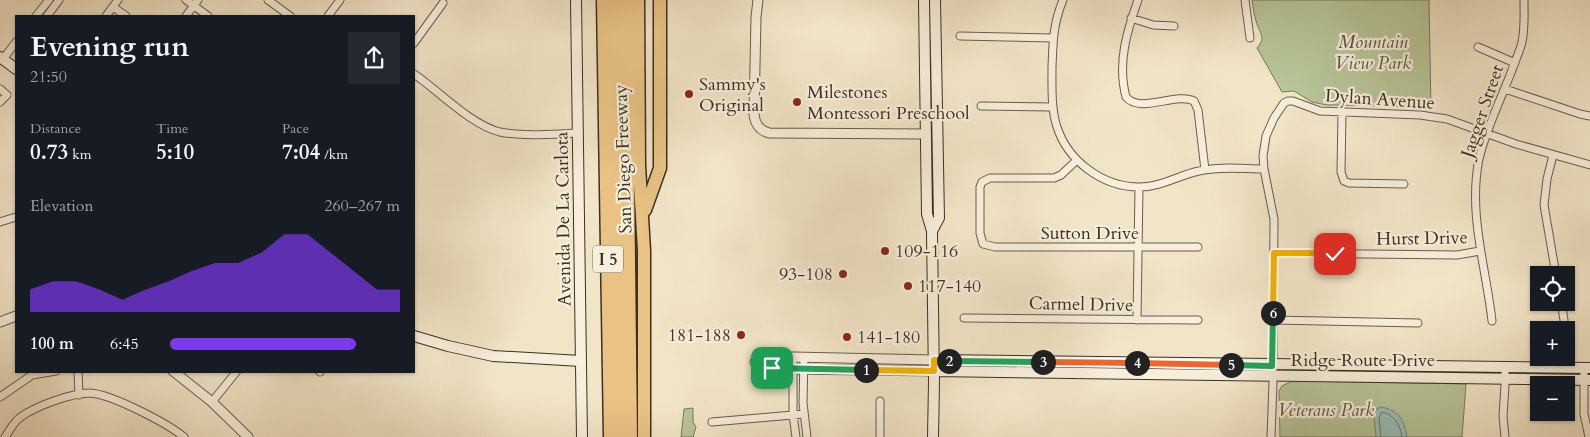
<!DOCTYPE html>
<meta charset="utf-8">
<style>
body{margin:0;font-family:Cardo,serif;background:#242831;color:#f1f3f6;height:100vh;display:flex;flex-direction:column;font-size:19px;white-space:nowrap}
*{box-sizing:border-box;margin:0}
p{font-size:16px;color:#9ea1a6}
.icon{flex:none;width:28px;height:28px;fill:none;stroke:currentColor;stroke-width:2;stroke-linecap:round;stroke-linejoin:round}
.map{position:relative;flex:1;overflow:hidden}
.side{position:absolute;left:15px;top:15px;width:400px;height:358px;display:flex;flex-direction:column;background:#171b24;border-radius:0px;box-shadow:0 1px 4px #0004}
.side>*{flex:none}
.controls{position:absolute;left:1530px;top:266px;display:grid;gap:10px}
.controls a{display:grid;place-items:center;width:45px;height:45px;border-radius:0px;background:#171b24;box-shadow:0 1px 4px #0004;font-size:25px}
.pin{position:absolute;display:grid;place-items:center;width:42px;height:42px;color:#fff;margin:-21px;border-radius:10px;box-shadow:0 2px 8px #0006}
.km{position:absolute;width:25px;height:25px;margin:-12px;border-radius:50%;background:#222;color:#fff;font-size:14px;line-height:25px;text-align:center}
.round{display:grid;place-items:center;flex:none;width:52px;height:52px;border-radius:0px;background:#242831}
.summary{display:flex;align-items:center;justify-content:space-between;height:85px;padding:0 15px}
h1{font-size:28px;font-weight:700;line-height:38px}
.stats{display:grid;grid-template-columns:repeat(3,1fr);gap:8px;height:85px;padding:5px 15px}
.stats div{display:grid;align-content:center}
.stats b{font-size:21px;font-weight:700}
.stats small{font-size:14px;font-weight:400}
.stats p{font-size:14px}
.chart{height:140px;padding:10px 15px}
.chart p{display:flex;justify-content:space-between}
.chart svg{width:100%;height:90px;margin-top:5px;fill:#7c3aed;opacity:.7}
ul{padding:0 15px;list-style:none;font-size:16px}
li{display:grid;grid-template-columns:80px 60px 1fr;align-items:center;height:38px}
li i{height:12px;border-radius:6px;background:#7c3aed}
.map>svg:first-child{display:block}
.green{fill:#b7c598;stroke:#787a5e}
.water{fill:#9bbfb8;stroke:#74867c}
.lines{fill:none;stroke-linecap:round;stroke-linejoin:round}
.shore{stroke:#6a786e;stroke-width:1}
.minor-casing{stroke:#685d4c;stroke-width:9}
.tertiary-casing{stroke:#685d4c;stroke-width:11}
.secondary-casing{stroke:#3a3023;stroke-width:12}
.motorway-casing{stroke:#3a3023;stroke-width:15}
.minor{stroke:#f7eedb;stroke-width:7}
.tertiary{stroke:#f7eedb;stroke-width:9}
.secondary{stroke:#f7eedb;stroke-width:10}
.motorway{stroke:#e9c284;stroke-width:12}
.split-1-casing{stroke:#fff;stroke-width:10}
.split-2-casing{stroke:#fff;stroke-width:10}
.split-3-casing{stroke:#fff;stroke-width:10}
.split-4-casing{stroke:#fff;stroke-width:10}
.split-5-casing{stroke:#fff;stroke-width:10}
.split-6-casing{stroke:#fff;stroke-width:10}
.split-7-casing{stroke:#fff;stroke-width:10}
.split-8-casing{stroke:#fff;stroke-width:10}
.split-1{stroke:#22a559;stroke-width:6}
.split-2{stroke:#f5b400;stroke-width:6}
.split-3{stroke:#22a559;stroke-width:6}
.split-4{stroke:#f0652b;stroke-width:6}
.split-5{stroke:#f0652b;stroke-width:6}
.split-6{stroke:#22a559;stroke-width:6}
.split-7{stroke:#f5b400;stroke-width:6}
.split-8{stroke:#f5b400;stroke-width:6}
.poi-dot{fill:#8f2418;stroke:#f7eedb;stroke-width:2}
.labels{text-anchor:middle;stroke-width:4.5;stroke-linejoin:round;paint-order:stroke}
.shield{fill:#f7eedb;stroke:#73695a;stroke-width:1}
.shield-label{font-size:16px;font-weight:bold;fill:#3a3023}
.park-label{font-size:18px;font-style:italic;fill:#595540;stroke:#f7eedb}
.poi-label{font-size:18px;fill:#3a3023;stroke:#f7eedb;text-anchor:start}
.street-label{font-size:18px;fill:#3a3023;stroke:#f7eedb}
</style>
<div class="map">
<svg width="1590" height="437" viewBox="0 0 1590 437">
<rect width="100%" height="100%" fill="#f2e5c7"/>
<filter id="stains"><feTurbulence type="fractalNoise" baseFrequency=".004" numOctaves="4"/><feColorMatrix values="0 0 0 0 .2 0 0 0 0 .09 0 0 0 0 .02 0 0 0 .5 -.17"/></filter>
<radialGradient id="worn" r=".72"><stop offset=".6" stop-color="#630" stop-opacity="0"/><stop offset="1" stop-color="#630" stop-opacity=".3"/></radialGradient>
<path class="green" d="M1252 0H1429L1431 109 1390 106 1326 105 1312 102 1294 91 1282 92 1257 48C1267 37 1259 33 1256 21 1254 15 1253 7 1252 0Z
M1292 381 1466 384 1462 437H1280L1279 391 1282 386Z
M693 408V422L696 427 693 437H681L684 409Z"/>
<path class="water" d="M1381 407C1399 410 1404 420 1407 437H1376L1374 417 1376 409Z"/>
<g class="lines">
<path class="shore" d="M1381 437 1379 417 1382 412C1395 415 1400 425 1402 437"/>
<g class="minor-casing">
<path id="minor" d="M186 0 208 16
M268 0 290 16
M1063 0C1053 24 1053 42 1052 67 1052 86 1051 109 1057 127 1068 161 1102 186 1137 187 1159 188 1179 175 1199 171 1220 166 1243 169 1264 169
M1138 0C1127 31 1117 63 1126 97 1140 114 1176 92 1194 101L1198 110 1205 170
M1245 0 1250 38
M113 7 126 16
M36 16 49 0
M47 16 59 0
M106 16 118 0
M186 16 198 0
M328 16 340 0
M1131 18 1153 25 1174 26
M960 36 1053 38
M414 43 443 3
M1478 47 1515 63
M3 59 16 42
M414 74C439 91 471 125 500 132 525 137 553 134 578 133
M0 89 7 95 0 102
M1505 89 1580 114 1590 116
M981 106 1053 107
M1342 112 1341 172 1344 181 1349 183 1404 184
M1553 155 1547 179 1544 205 1556 275
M1077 160 1061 175 1054 178H990L982 182 980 187V233L983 244 995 247H1198
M0 222 16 217
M1274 253 1457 255 1480 251
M1561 302 1564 320
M964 318 1198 320
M1137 320 1139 187
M1273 320 1418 323
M1492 321C1486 267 1468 214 1479 159 1486 129 1501 99 1512 70 1515 61 1520 51 1522 42 1525 28 1524 14 1524 0
M793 357V415L796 437
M804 357 803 403 807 437
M1505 368V385L1503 416 1505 437
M1584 368V414L1589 437
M78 371 79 395
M319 371 320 372
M0 397 32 375 56 371
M880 401V437
M212 402 237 371
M712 422 804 414
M5 437C10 430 14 421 22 416 37 406 71 393 90 393 111 394 167 423 184 437
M1271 437 1273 383 1274 219 1264 169 1263 156 1266 136 1274 118 1284 103 1288 101H1293L1320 111 1420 115 1447 119 1516 144 1590 165"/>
</g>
<g class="tertiary-casing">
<path id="tertiary" d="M758 0 756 17 754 114C755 124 759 130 769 133L926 134
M0 322 16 316
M755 362H764L772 358 793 357 934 360
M764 362 772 368 793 369 934 371
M173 371 212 402 248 437"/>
</g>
<g class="secondary-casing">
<path id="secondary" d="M576 0 582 437
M924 0 927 214 932 231 934 382 933 437
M0 57 16 69
M932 231 939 218 935 0
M414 336 448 346 493 356 581 361
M934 360 1590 368
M934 371 1590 380"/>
</g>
<g class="motorway-casing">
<path id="motorway" d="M603 0 610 437
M615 0 620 437
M626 0 631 437
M638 0 639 165 644 251V437
M645 210 660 168V0"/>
</g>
<use href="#minor" class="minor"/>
<use href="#tertiary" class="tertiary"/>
<use href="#secondary" class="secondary"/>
<use href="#motorway" class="motorway"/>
</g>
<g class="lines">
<g class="split-1-casing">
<path id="split-1" d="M772 368 866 370"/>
</g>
<g class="split-2-casing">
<path id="split-2" d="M866 370 934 371V360L949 361"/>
</g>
<g class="split-3-casing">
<path id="split-3" d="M949 361 1043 362"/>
</g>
<g class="split-4-casing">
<path id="split-4" d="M1043 362 1137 363"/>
</g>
<g class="split-5-casing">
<path id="split-5" d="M1137 363 1231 365"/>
</g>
<g class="split-6-casing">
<path id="split-6" d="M1231 365 1272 366 1273 313"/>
</g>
<g class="split-7-casing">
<path id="split-7" d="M1273 313 1274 253H1308"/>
</g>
<g class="split-8-casing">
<path id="split-8" d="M1308 253 1335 254"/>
</g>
<use href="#split-1" class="split-1"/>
<use href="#split-2" class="split-2"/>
<use href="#split-3" class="split-3"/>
<use href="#split-4" class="split-4"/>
<use href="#split-5" class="split-5"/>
<use href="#split-6" class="split-6"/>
<use href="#split-7" class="split-7"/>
<use href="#split-8" class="split-8"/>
</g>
<g class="poi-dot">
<circle cx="689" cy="94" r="5"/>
<circle cx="797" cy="102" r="5"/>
<circle cx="885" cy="251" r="5"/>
<circle cx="843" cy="274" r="5"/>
<circle cx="908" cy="286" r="5"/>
<circle cx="741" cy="335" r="5"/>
<circle cx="847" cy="337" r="5"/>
</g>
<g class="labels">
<rect class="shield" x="593" y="245.5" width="30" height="27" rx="4"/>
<g class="shield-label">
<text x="608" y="265">I 5</text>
</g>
<g class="park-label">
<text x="1373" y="48">Mountain<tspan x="1373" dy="21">View Park</tspan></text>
<text x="1326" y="416">Veterans Park</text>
</g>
<g class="poi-label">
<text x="699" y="90">Sammy's<tspan x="699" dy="21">Original</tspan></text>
<text x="807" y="98">Milestones<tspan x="807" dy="21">Montessori Preschool</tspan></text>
<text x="895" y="257">109-116</text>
<text x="833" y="280" text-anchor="end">93-108</text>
<text x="918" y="292">117-140</text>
<text x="731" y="341" text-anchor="end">181-188</text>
<text x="857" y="343">141-180</text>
</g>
<g class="street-label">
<text transform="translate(1380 99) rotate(4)" y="6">Dylan Avenue</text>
<text transform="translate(1482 111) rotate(-71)" y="6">Jagger Street</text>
<text transform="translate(623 159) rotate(-92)" y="6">San Diego Freeway</text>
<text transform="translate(563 219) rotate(-91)" y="6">Avenida De La Carlota</text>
<text x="1090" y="239">Sutton Drive</text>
<text transform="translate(1422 238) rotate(-1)" y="6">Hurst Drive</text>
<text transform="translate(1081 304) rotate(1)" y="6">Carmel Drive</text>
<text x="1363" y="366">Ridge Route Drive</text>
</g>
</g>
<rect width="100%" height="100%" filter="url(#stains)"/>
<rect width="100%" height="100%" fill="url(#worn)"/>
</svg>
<div class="controls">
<a><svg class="icon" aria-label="locate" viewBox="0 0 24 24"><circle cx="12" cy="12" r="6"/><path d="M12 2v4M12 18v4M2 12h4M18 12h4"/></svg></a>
<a>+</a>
<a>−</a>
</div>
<div class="pin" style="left:772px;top:368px;background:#1e9e55"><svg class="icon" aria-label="arrive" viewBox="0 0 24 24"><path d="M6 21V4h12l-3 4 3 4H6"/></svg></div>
<div class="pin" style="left:1335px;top:254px;background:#d93025"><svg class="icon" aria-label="check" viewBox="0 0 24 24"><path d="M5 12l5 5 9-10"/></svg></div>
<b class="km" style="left:866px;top:370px">1</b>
<b class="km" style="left:949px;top:361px">2</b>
<b class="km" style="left:1043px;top:362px">3</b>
<b class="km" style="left:1137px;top:363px">4</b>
<b class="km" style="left:1231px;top:365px">5</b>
<b class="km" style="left:1273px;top:313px">6</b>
<section class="side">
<div class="summary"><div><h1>Evening run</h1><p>21:50</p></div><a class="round"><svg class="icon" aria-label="share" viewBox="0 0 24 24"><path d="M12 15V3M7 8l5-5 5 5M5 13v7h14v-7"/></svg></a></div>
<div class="stats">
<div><p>Distance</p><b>0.73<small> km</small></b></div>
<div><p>Time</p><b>5:10</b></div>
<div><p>Pace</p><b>7:04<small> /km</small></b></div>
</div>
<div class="chart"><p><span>Elevation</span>260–267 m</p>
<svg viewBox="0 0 160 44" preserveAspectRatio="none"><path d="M0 44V33L10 29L20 29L30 33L40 38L50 33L60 29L70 24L80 20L90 20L100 15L110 6L120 6L130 15L140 24L150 33L160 33V44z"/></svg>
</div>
<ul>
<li><b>100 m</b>6:45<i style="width:81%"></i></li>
</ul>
</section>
</div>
